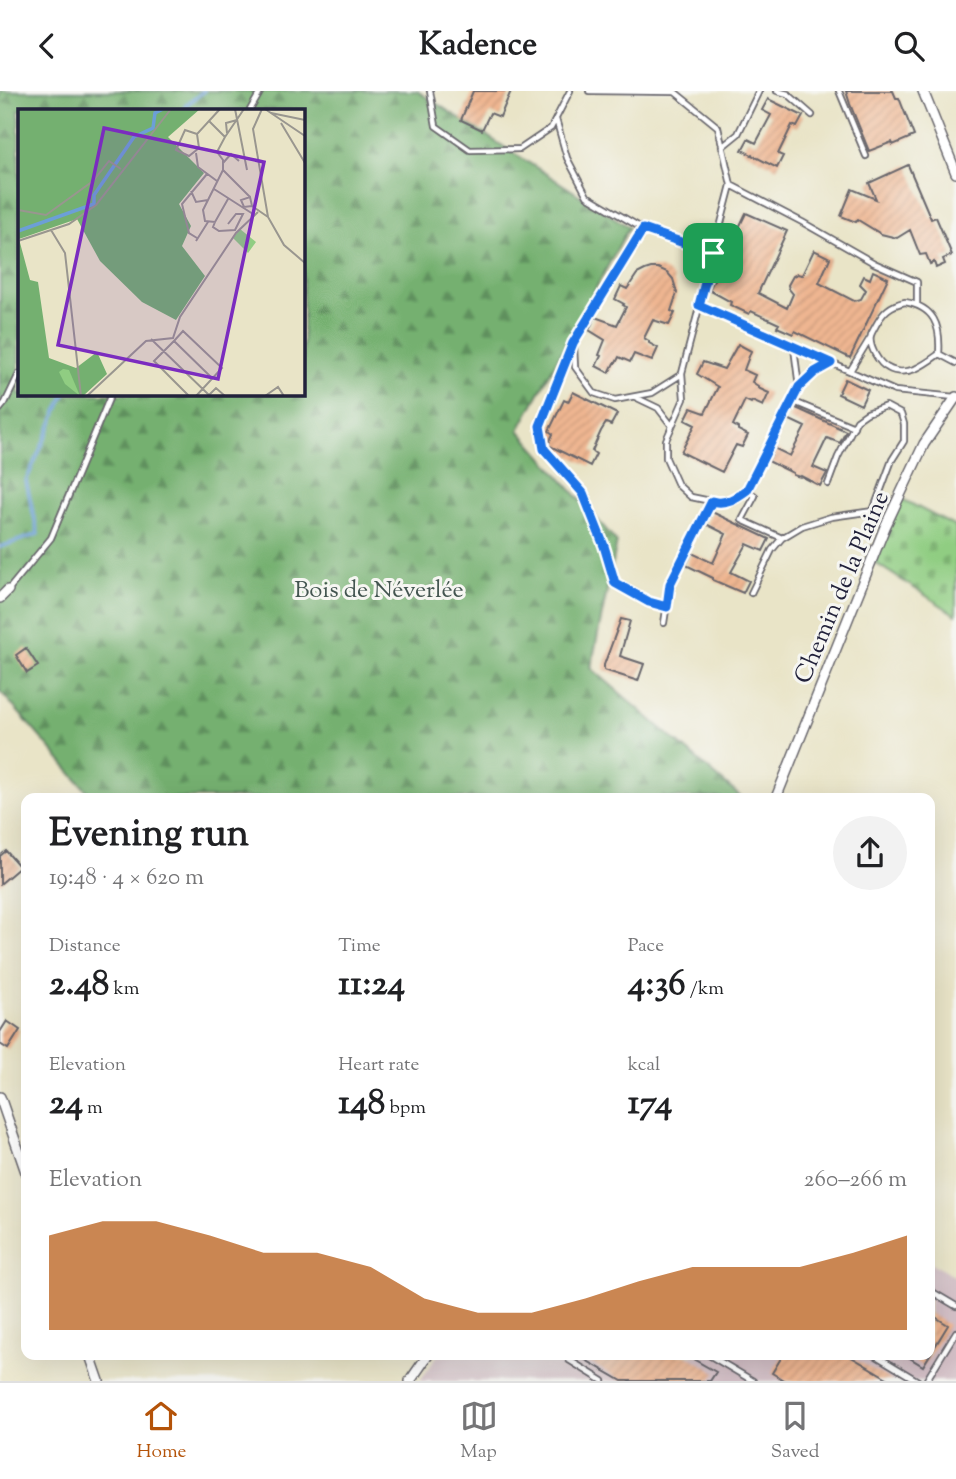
<!DOCTYPE html>
<meta charset="utf-8">
<style>
body{margin:0;font-family:"Sorts Mill Goudy",serif;background:#f2f2f2;color:#202124;height:100vh;display:flex;flex-direction:column;font-size:26px;white-space:nowrap}
*{box-sizing:border-box;margin:0}
p{font-size:23px;color:#757577}
.icon{flex:none;width:38px;height:38px;fill:none;stroke:currentColor;stroke-width:2;stroke-linecap:round;stroke-linejoin:round}
.map{position:relative;flex:1;overflow:hidden}
.sheet{position:absolute;left:21px;top:702px;width:914px;height:567px;display:flex;flex-direction:column;background:#fff;border-radius:14px;box-shadow:0 7px 28px #0002}
.sheet>*{flex:none}
.pin{position:absolute;display:grid;place-items:center;width:60px;height:60px;color:#fff;margin:-30px;border-radius:14px;box-shadow:0 4px 10px #0006}
.round{display:grid;place-items:center;flex:none;width:74px;height:74px;border-radius:37px;background:#f2f2f2}
.overview{display:flex;align-items:center;justify-content:space-between;height:119px;padding:0 28px}
h1{font-size:38px;font-weight:700;line-height:52px}
.metrics{display:grid;grid-template-columns:repeat(3,1fr);gap:10px;height:119px;padding:7px 28px}
.metrics div{display:grid;align-content:center}
.metrics b{font-size:35px;font-weight:700}
.metrics small{font-size:19px;font-weight:400}
.metrics p{font-size:19px}
.chart{height:196px;padding:14px 28px}
.chart p{display:flex;justify-content:space-between}
.chart svg{width:100%;height:126px;margin-top:7px;fill:#b45309;opacity:.7}
header{display:flex;justify-content:space-between;align-items:center;height:91px;padding:0 28px;background:#fff;font-size:32px;font-weight:700}
.tab-bar{display:flex;justify-content:space-around;align-items:center;height:98px;border-top:2px solid #e0e0e0;background:#fff;font-size:19px;color:#757577}
.tab-bar a{display:grid;justify-items:center;gap:4px}
.tab-bar .current{color:#b45309}
.map>svg:first-child{display:block}
.industrial{fill:#d2bec5}
.forest{fill:url(#forest-firs);stroke:#4b6956;stroke-width:2;fill-rule:evenodd}
.cemetery{fill:url(#cemetery-stones);stroke:#59785e;stroke-width:2}
.lines{fill:none;stroke-linecap:round;stroke-linejoin:round}
.stream{stroke:#6c9fd7;stroke-width:3.5}
.building{fill:url(#building-hatch)}
.lane-casing{stroke:#68666c;stroke-width:8}
.street-casing{stroke:#68666c;stroke-width:12}
.lane{stroke:#fff;stroke-width:4.5}
.street{stroke:#fff;stroke-width:9}
.route-casing{stroke:#fff;stroke-width:14}
.route{stroke:#1a73e8;stroke-width:9}
.labels{text-anchor:middle;stroke-width:6;stroke-linejoin:round;paint-order:stroke}
.street-label{font-size:24px;fill:#22223b;stroke:#f6f6f2}
.park-label{font-size:24px;fill:#435550;stroke:#f6f6f2}
.inset-river{fill:none;stroke:#6c9fd7;stroke-width:3.5}
.inset-road{fill:none;stroke:#99968f;stroke-width:2}
.view{fill:#7b2cbf;fill-opacity:0.15;stroke:#7b2cbf;stroke-width:3.5}
.inset-edge{fill:none;stroke:#22223b;stroke-width:3.5}
</style>
<header><svg class="icon" aria-label="back" viewBox="0 0 24 24"><path d="M15 5l-7 7 7 7"/></svg>Kadence<svg class="icon" aria-label="search" viewBox="0 0 24 24"><circle cx="10" cy="10" r="6"/><path d="M15 15l6 6"/></svg></header>
<div class="map">
<svg width="956" height="1290" viewBox="0 0 956 1290">
<defs>
<pattern id="forest-firs" width="22" height="20" patternUnits="userSpaceOnUse" patternTransform="scale(1.75)"><rect width="22" height="20" fill="#74b070"/><path d="M5 1l3.5 6h-7zM16 11l3.5 6h-7z" fill="#5f8f5d"/></pattern>
<pattern id="cemetery-stones" width="16" height="16" patternUnits="userSpaceOnUse" patternTransform="scale(1.75)"><rect width="16" height="16" fill="#90cd82"/><path d="M2 7V4a2 2 0 0 1 4 0v3zM10 15v-3a2 2 0 0 1 4 0v3z" fill="#7cb071"/></pattern>
<pattern id="building-hatch" width="6" height="6" patternUnits="userSpaceOnUse" patternTransform="scale(1.75)"><rect width="6" height="6" fill="#efb691"/><path d="M-1 1l2-2M0 6l6-6M5 7l2-2" fill="none" stroke="#cd9c7e"/></pattern>
</defs>
<rect width="100%" height="100%" fill="#f6f6f2"/>
<filter id="ink" filterUnits="userSpaceOnUse"><feTurbulence type="fractalNoise" baseFrequency=".0143" numOctaves="2"/><feDisplacementMap in="SourceGraphic" scale="14" xChannelSelector="R" yChannelSelector="G"/><feConvolveMatrix kernelMatrix="1 2 1 2 8 2 1 2 1" color-interpolation-filters="sRGB"/></filter>
<filter id="wash" filterUnits="userSpaceOnUse"><feTurbulence type="fractalNoise" baseFrequency=".00686" numOctaves="4" result="noise"/><feDisplacementMap in="SourceGraphic" scale="28" xChannelSelector="R" yChannelSelector="G"/><feGaussianBlur stdDeviation="1.57" result="paint"/><feColorMatrix in="noise" values="0 0 0 0 0 0 0 0 0 0 0 0 0 0 0 0 0 1.4 0 .05"/><feComposite in="paint" operator="in"/></filter>
<g filter="url(#wash)">
<rect width="100%" height="100%" fill="#e9e4c7"/>
<path class="industrial" d="M929 1171 956 1186V1290H420L438 1264H929Z"/>
<path class="forest" d="M0 0H417L629 136 519 339 617 451 591 577 742 707H93L0 600ZM19 19H303V303H19Z"/>
<path class="cemetery" d="M902 408 956 436V524L874 471Z"/>
<g class="lines">
<path class="stream" d="M184 19 186 14 204 0
M0 456 38 443 26 390 65 303"/>
</g>
<g id="blocks">
<path class="building" d="M473 0H511L500 26 490 22 482 39 461 29Z
M846 0H893L896 7H899L914 45 893 54 892 51 869 60 850 13Z
M768 8 803 25 797 36 792 34 778 63 783 65 777 77 742 59 748 48 756 52 771 24 762 19Z
M908 74 931 128 936 126 952 164 943 168 945 173 936 177 934 171 930 173 926 163 920 164 910 139 897 147 881 143 858 129 856 131 841 125 852 98 876 108 869 92Z
M746 122 787 140 758 202 787 217 793 203 789 198 788 194 793 185 797 183 802 184 814 159 830 167 819 192 854 210 861 208 866 199 860 193 864 185 870 188 873 180 888 187 850 267 795 240 793 243 777 236 779 233 751 220 749 223 730 214 731 211 709 199Z
M651 177H658L667 181 673 188 677 202 671 220 675 222 669 234 653 229 644 247 649 250V252L658 257 652 270 634 263 630 271 619 266 616 272H614L609 282 596 275 601 265 599 264 605 249 589 239 595 226 617 234 626 216 623 214 624 213 615 208 621 195 627 198 637 183 645 179Z
M738 253 751 260 744 279 755 284 752 291 758 295V297L769 302 763 315 752 310 751 312 745 309 733 334 738 337V339L748 344 742 356 736 354 722 381 681 361 695 334 685 329 691 317 705 322 718 296 697 283 703 271 724 278Z
M845 288 868 299 861 314 838 303Z
M573 301 617 323 611 334 606 332 601 340 592 360 596 363 590 375 548 354 553 343 549 340 564 309 568 311Z
M794 316 846 340 840 352 827 347 813 376 827 382 820 395 801 385 800 386 793 384V382L768 370 774 357 790 365 805 336 788 328Z
M712 421 769 448 763 460 747 453 731 481 749 490 743 502 713 489V487L686 474 692 462 713 472 726 443 706 433Z
M621 528 630 530 620 565 644 573 638 590 604 579V574Z
M26 557 38 575 27 582 16 564Z
M6 760 20 776 0 793V765Z
M7 930 20 939 8 958 0 953V941Z
M929 1222 948 1234 923 1275 905 1264H929Z
M577 1264H686L716 1281 710 1290H622Z
M783 1264H848L892 1290H785L772 1282Z"/>
</g>
</g>
<g filter="url(#ink)">
<use href="#blocks" fill-opacity="0" stroke="#68666c" stroke-width="2"/>
<g class="lines">
<g class="lane-casing">
<path id="lane" d="M430 0 436 35 470 59 520 58 551 37 570 0
M589 0 675 1 718 36 731 94 682 282 684 308 666 349V367L678 394 691 406 720 412 735 408 747 399 799 296 794 257
M777 0 788 3 812 24
M839 0 866 65
M250 19 261 0
M556 28 567 67 587 105 643 138 713 162
M722 56 738 43 759 0
M731 94 802 131 874 172 917 191V213
M643 138 573 252 540 336 544 357 583 402 604 455 616 492 649 511 667 516
M905 211C934 216 941 234 939 263 932 268 924 274 915 278 907 281 896 282 888 277 879 273 868 255 871 244 872 241 874 238 876 234 883 221 890 214 905 211Z
M699 214 895 300 955 306
M574 255 575 276 594 302 615 309 652 302 682 283
M939 263 956 272
M850 280 870 247
M799 296 815 281 830 273
M635 306 658 317 672 335
M792 310 854 336
M0 318 5 312 19 283
M747 399 755 405 742 429 782 447 802 435 831 426 873 420 892 369 904 350V333L901 323 886 315 867 322 857 329 838 366 828 393
M9 498 51 447 111 303
M751 502 772 459 782 447
M664 532 670 493 712 410
M929 1199 956 1215
M572 1264 569 1269 603 1290
M709 1264 753 1290
M875 1264 918 1290
M926 1290 956 1241"/>
</g>
<g class="street-casing">
<path id="street" d="M923 0 956 82
M0 507 8 499
M776 707 885 436 924 353 956 306
M0 1006 26 1081
M90 1264 99 1290
M410 1290 428 1264"/>
</g>
<use href="#lane" class="lane"/>
<use href="#street" class="street"/>
</g>
</g>
<g class="lines" filter="url(#ink)">
<g class="route-casing">
<path id="route" d="M643 138 713 162 699 214 831 272 815 281 799 296 747 399C736 407 726 414 712 410L670 493 667 516 649 511 615 492 604 455 583 402 544 358 540 335 573 252Z"/>
</g>
<use href="#route" class="route"/>
</g>
<g class="labels">
<g class="street-label">
<text transform="translate(841 496) rotate(-67)" y="8">Chemin de la Plaine</text>
</g>
<g class="park-label">
<text x="379" y="506">Bois de Néverlée</text>
</g>
</g>
<g transform="translate(18 18)">
<rect width="287" height="287" fill="#e9e4c7"/>
<path d="M0 0H182L150 28 186 64 161 95 173 117 164 137 187 167 158 211 124 193 82 152 59 110 1 130 12 171 20 173 31 249 58 259 79 243 89 265 65 287H0Z" fill="#74b070"/>
<path d="M222 120 238 133 230 144 215 129Z" fill="#90cd82"/>
<path d="M45 260 51 261 62 287 47 275 41 263Z" fill="#90cd82"/>
<path class="inset-river" d="M0 122 76 95V86L116 28 135 19 137 4 145 0"/>
<path class="inset-road" d="M202 0 179 25 181 39 199 43 205 51V61L185 101 187 112 197 113 210 90M217 0 229 61M244 0 235 20 250 108 266 136 287 154M247 0 287 27M253 4 287 11M191 12 207 28 199 43M263 14 287 54M209 24 208 14 219 11M179 25 167 21 158 41 171 47 181 39M207 28 226 0M178 44 180 58 199 72M205 54 213 45 221 52M205 61 232 88M196 80 235 105M173 82 178 93 190 91M234 97 226 98 223 91 232 88 234 97 250 108M0 101 28 106 75 72 91 52 103 60M197 113 195 118 201 122 217 121 225 105H218L210 115M33 121 47 144 63 287M179 129 171 124 164 95 189 65M0 132 51 115 78 96 153 0M178 132 190 113M133 230 192 287M156 232 165 222 204 259 178 287M191 286 198 279 207 287M69 287 128 232 155 229 162 208 218 124 240 103M171 287 136 252 156 232 194 269M247 287 260 278 266 287"/>
<path class="view" d="M86 19 246 53 200 270 40 236Z"/>
<rect width="287" height="287" class="inset-edge"/>
</g>
</svg>
<div class="pin" style="left:713px;top:162px;background:#1e9e55"><svg class="icon" aria-label="arrive" viewBox="0 0 24 24"><path d="M6 21V4h12l-3 4 3 4H6"/></svg></div>
<section class="sheet">
<div class="overview"><div><h1>Evening run</h1><p>19:48 · 4 × 620 m</p></div><a class="round"><svg class="icon" aria-label="share" viewBox="0 0 24 24"><path d="M12 15V3M7 8l5-5 5 5M5 13v7h14v-7"/></svg></a></div>
<div class="metrics">
<div><p>Distance</p><b>2.48<small> km</small></b></div>
<div><p>Time</p><b>11:24</b></div>
<div><p>Pace</p><b>4:36<small> /km</small></b></div>
</div>
<div class="metrics">
<div><p>Elevation</p><b>24<small> m</small></b></div>
<div><p>Heart rate</p><b>148<small> bpm</small></b></div>
<div><p>kcal</p><b>174</b></div>
</div>
<div class="chart"><p><span>Elevation</span>260–266 m</p>
<svg viewBox="0 0 160 44" preserveAspectRatio="none"><path d="M0 44V11L10 6L20 6L30 11L40 17L50 17L60 22L70 33L80 38L90 38L100 33L110 27L120 22L130 22L140 22L150 17L160 11V44z"/></svg>
</div>
</section>
</div>
<nav class="tab-bar">
<a class="current"><svg class="icon" aria-label="home" viewBox="0 0 24 24"><path d="M3 11l9-7 9 7M6 9v11h12V9"/></svg>Home</a>
<a><svg class="icon" aria-label="map" viewBox="0 0 24 24"><path d="M3 6l6-2 6 2 6-2v14l-6 2-6-2-6 2zM9 4v14M15 6v14"/></svg>Map</a>
<a><svg class="icon" aria-label="saved" viewBox="0 0 24 24"><path d="M7 4h10v16l-5-4-5 4z"/></svg>Saved</a>
</nav>
